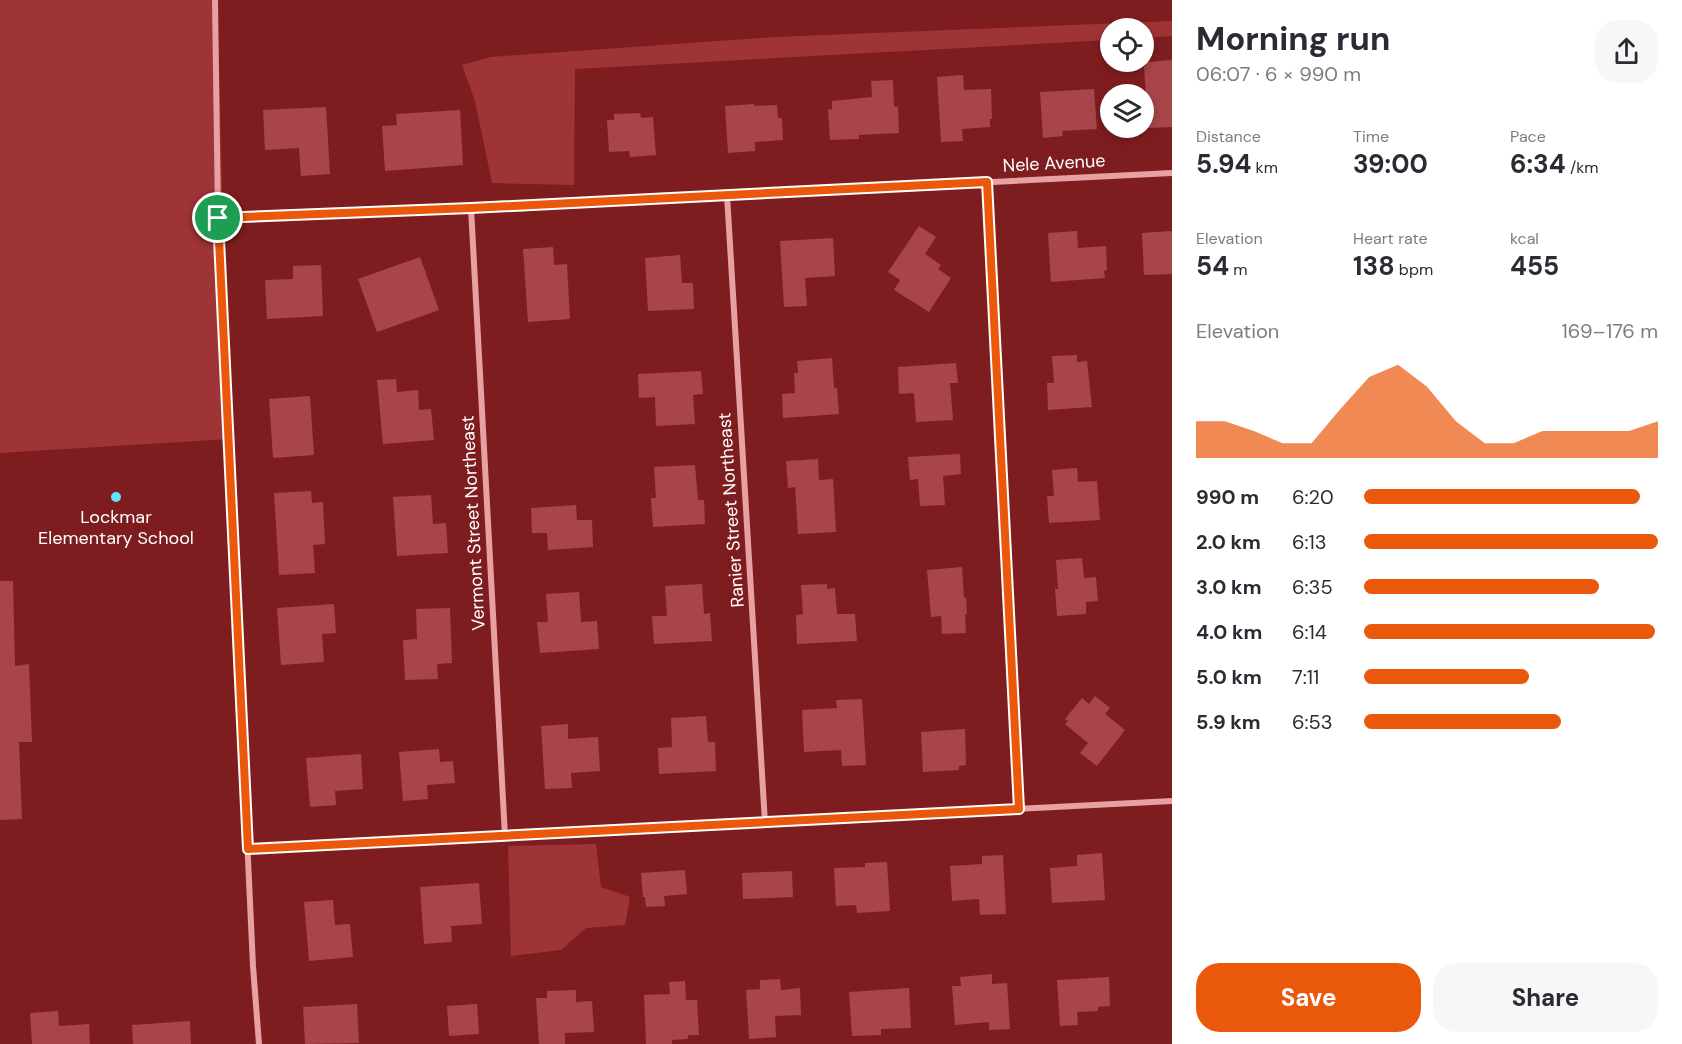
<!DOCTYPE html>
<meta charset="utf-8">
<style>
body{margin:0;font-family:"DM Sans",sans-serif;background:#f7f7f7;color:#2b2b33;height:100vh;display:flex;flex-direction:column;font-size:22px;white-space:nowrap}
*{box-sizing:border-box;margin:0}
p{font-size:20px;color:#7c7c81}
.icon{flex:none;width:33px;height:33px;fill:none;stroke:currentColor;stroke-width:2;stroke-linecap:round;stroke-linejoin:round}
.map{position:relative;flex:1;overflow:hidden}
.side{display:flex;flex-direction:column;background:#fff;width:510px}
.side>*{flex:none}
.tools{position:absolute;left:1100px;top:18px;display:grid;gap:12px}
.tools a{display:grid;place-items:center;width:54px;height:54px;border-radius:50%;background:#fff;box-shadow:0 3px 9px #0003;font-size:30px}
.pin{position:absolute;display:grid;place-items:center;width:51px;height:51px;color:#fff;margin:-26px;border:3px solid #fff;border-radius:50%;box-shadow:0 2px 6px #0007}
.round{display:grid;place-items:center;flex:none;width:63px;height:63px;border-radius:24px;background:#f7f7f7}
.head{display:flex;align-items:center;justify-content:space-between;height:102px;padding:0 24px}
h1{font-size:33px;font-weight:700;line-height:45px}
.stats{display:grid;grid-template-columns:repeat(3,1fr);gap:9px;height:102px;padding:6px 24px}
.stats div{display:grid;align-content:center}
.stats b{font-size:26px;font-weight:700}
.stats small{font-size:16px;font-weight:400}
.stats p{font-size:16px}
.chart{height:168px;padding:12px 24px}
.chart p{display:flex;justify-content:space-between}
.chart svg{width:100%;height:108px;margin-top:6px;fill:#ea580c;opacity:.7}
.cta{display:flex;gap:12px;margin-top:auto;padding:12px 24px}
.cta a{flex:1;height:69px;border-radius:24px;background:#ea580c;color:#fff;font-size:24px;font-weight:700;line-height:69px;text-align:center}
.cta a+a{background:#f7f7f7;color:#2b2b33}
ul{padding:0 24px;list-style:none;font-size:20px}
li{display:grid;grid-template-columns:96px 72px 1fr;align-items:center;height:45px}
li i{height:15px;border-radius:8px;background:#ea580c}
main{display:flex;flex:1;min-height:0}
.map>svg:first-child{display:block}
.green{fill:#9e3436}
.building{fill:#a84548}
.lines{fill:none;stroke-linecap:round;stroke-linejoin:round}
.minor{stroke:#e8a0a2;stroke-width:6}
.route-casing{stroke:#fff;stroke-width:12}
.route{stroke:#ea580c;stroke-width:8}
.poi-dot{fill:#5fe4f8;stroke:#7e1d1f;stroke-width:2}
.labels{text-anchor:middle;stroke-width:6;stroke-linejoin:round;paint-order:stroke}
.street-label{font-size:18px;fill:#fff;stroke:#7e1d1f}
.poi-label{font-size:18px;fill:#fff;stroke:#7e1d1f}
</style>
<main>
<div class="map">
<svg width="1172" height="1044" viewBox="0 0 1172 1044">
<rect width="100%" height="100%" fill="#7e1d1f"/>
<path class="green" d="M0 0H217L229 439 0 453Z
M1172 21V36L1143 38V28H1110V40L575 69 574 185 492 183 475 101 462 65 490 57 775 37Z
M596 844 601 887 630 897 625 925 586 928 561 950 511 956 508 846Z"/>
<path class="building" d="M1172 60V127L1148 128 1144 66H1146V62Z
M963 75 964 90 991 89 992 119H990V127L962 129 963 141 941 142 937 77Z
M893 80 894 106 898 107 899 133 859 135V139L830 140 828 109 832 110V101L872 97 871 81Z
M1094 89 1097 129 1062 131 1063 136 1043 138 1040 92Z
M754 104V106L777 105 778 118H782L783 140 755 142V151L728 153 725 106Z
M326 107 330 174 301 176 299 148 265 150 263 110Z
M460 110 463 165 385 171 382 126 397 125 396 114Z
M640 113 641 118 653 117 656 155 630 157 629 151 609 152 607 120H614V114Z
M919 226 936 237 925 254 941 265 938 269 951 278 929 312 894 290 900 280 888 272Z
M1077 231 1078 248 1106 246 1107 270 1104 271 1105 278 1051 282 1048 233Z
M1172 231V274L1144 275 1142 233Z
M833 238 835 276 805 278 807 306 784 307 780 241Z
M553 247 554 265 567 264 570 319 528 322 523 249Z
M680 255 682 283H693L694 309 648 311 645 258Z
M420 257 439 310 377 332 358 279Z
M321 265 323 316 267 319 265 280 293 279V266Z
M1077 355V362L1087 361 1092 407 1048 410 1047 383H1054L1052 356Z
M832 358 834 388H837L839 414 783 418 782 394 795 393 794 373H798L797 361Z
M956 363 958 383H950L953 420 916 422 914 393 899 394 898 367Z
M701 371 703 394 693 395 695 424 656 426 655 397 639 398 638 374Z
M396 379 397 392 418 390 419 410 431 409 434 440 383 444 377 380Z
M310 396 314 455 273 458 269 399Z
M960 454 961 474 943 476 945 505 920 506 918 479 910 480 908 457Z
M818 459 819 480 833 479 836 532 798 534 795 487 788 488 786 461Z
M695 465 698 500H704L705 524 653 527 651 498H656L654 467Z
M1077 468 1078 482 1097 481 1100 520 1049 523 1047 496H1054L1052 470Z
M311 491 312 503 323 502 325 544 313 545 315 573 279 575 274 493Z
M431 495 433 524 446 523 448 553 397 556 393 497Z
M576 505 577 520H592L593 547 548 550 547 533H532L531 508Z
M1082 558 1084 578 1096 577 1098 601 1086 602V614L1057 616 1055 589H1058L1056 560Z
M962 567 964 598 966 597 967 614H965L966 633 942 634 941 616 931 617 927 570Z
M0 581H13L15 666 29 664 32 742H19L22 819 0 820Z
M702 584 704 614 710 613 712 641 654 644 652 616H667L665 586Z
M827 584V589L835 588 837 614H855L857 641 797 644 796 615 803 614 801 585Z
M579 592 581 622 597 621 599 649 540 653 537 622H548L546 594Z
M334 604 336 633 322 634 324 662 281 665 277 608Z
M450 608 452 663 437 664 438 679 405 680 403 640 417 639 416 609Z
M1095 696 1110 708 1105 714 1125 730 1097 766 1080 753 1088 743 1065 724 1068 721 1065 719 1082 698 1089 704Z
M862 699 866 765 842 766 841 750 804 752 802 710 837 708 836 700Z
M706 716 708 742H715L716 771 659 774 658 748 672 747 671 718Z
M568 724V739L598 737 600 771 571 773 572 788 545 789 541 726Z
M965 729 966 765 959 766V770L923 772 921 732Z
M439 749 440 762 453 761 455 783 427 785 428 799 403 801 399 752Z
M361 754 363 789 335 791 336 805 310 807 306 758Z
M1102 853 1105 900 1052 903 1050 868 1077 866V855Z
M1003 855 1006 914 980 915 979 899 952 901 950 866 982 864V856Z
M887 862 890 911 857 913 856 905 836 906 834 868 865 867V863Z
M685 870 687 894 664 896 665 906 646 907 645 897H643L641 873Z
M792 871 793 897 743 899 742 873Z
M479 883 482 924 451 926 452 942 424 944 420 887Z
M333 900 335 925 350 924 353 957 309 961 304 902Z
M992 974V984L1007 983 1010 1029 989 1030V1022L955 1025 952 986H961L960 977Z
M1109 977 1110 1006 1098 1007V1011L1077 1012 1078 1025 1060 1026 1057 980Z
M780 979 781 990 800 988 801 1015 775 1016 776 1037 749 1039 746 990 760 989V980Z
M685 981 686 1000H697L699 1035H688V1039L672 1040V1044H646L644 995 670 994 669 982Z
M909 988 911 1028 881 1029V1035L852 1036 849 992Z
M576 990V1002L592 1001 594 1032 565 1033V1044H539L536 998H547V991Z
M357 1004 359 1043 305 1044 303 1007Z
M477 1004 479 1034 449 1036 447 1006Z
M58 1011 59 1026 89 1024 90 1044H32L30 1013Z
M190 1021 191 1044H133L132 1025Z"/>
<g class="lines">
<path class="minor" d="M215 0 218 218 253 966 259 1044
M987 182 1019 809
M727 195 765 823
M471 208 505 836
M218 218 471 208 1172 173
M248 849 1172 801"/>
</g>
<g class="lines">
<g class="route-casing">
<path id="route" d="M987 182 1019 809 248 849 218 218 471 208Z"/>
</g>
<use href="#route" class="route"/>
</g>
<circle class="poi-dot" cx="116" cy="497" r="6"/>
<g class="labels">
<g class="street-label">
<text transform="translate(1054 163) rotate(-3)" y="6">Nele Avenue</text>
<text transform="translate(731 510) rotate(-94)" y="6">Ranier Street Northeast</text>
<text transform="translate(473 523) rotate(-93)" y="6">Vermont Street Northeast</text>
</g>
<g class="poi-label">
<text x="116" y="523">Lockmar<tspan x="116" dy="21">Elementary School</tspan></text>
</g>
</g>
</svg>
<div class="tools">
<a><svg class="icon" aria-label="locate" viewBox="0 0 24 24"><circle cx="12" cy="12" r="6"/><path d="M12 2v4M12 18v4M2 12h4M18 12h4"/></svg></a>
<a><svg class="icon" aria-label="layers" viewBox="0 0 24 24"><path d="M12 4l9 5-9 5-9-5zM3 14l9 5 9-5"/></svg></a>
</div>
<div class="pin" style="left:218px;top:218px;background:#1e9e55"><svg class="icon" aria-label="arrive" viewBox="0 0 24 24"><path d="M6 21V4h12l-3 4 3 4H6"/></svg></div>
</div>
<section class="side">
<div class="head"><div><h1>Morning run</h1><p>06:07 · 6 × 990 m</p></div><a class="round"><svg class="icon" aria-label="share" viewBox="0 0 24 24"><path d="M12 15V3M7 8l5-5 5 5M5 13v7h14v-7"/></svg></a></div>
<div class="stats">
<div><p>Distance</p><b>5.94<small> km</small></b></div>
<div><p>Time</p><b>39:00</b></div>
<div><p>Pace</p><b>6:34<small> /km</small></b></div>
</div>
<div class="stats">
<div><p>Elevation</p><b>54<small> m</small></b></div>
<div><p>Heart rate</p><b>138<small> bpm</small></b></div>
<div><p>kcal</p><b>455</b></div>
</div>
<div class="chart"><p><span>Elevation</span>169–176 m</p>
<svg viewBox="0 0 160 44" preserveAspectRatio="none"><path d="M0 44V29L10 29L20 33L30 38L40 38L50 24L60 11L70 6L80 15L90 29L100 38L110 38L120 33L130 33L140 33L150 33L160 29V44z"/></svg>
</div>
<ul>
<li><b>990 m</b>6:20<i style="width:94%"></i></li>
<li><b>2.0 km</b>6:13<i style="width:100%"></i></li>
<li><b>3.0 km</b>6:35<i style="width:80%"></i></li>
<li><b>4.0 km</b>6:14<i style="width:99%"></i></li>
<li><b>5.0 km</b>7:11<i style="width:56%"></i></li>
<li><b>5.9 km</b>6:53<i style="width:67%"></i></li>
</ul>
<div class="cta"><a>Save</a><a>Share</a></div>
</section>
</main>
